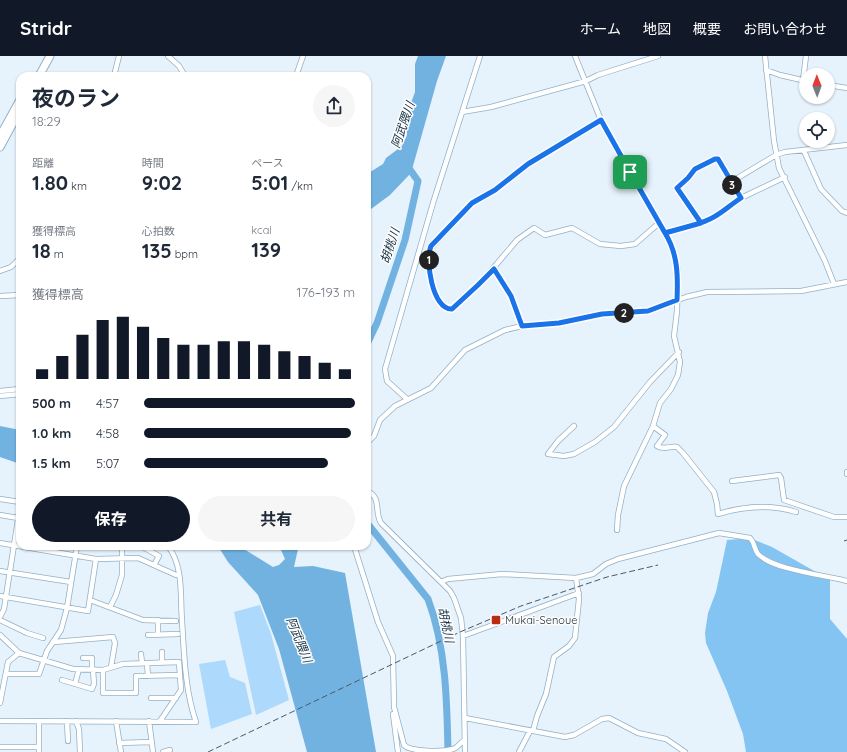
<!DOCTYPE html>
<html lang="ja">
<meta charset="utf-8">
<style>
body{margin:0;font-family:Quicksand,"Noto Sans JP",sans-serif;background:#f6f6f7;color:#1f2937;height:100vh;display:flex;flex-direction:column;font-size:15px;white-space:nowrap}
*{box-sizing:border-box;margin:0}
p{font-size:13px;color:#747a83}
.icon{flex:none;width:22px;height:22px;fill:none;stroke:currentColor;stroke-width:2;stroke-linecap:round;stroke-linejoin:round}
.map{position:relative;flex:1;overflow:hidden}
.sheet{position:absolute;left:16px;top:16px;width:355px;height:478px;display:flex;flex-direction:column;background:#fff;border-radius:12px;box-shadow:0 1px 3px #0004}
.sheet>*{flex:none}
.needle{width:26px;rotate:359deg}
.fabs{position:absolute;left:799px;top:12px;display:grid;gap:8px}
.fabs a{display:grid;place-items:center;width:36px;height:36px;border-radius:50%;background:#fff;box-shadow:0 1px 3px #0004;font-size:20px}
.pin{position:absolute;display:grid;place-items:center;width:34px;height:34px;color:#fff;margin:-17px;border-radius:8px;box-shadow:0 2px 6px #0006}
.km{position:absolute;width:20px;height:20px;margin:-10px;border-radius:50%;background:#222;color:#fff;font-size:11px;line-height:20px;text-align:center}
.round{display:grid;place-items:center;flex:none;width:42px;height:42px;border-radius:21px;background:#f6f6f7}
.head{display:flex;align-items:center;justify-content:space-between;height:68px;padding:0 16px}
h1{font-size:22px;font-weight:700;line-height:30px}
.metrics{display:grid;grid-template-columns:repeat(3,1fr);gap:6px;height:68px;padding:4px 16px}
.metrics div{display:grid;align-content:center}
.metrics b{font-size:20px;font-weight:700}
.metrics small{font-size:11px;font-weight:400}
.metrics p{font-size:11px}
.chart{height:112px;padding:8px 16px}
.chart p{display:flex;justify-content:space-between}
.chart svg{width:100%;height:72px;margin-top:4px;stroke:#111827;stroke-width:6}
.button{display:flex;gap:8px;margin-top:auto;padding:8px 16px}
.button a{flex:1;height:46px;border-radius:24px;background:#111827;color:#fff;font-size:16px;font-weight:700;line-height:46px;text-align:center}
.button a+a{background:#f6f6f7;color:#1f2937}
ul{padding:0 16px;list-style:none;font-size:13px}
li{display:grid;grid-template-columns:64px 48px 1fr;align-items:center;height:30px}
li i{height:10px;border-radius:5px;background:#111827}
header{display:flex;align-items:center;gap:24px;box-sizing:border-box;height:56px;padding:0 20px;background:#111827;color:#fff}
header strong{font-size:19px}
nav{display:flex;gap:22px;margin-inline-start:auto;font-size:14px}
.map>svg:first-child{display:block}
.green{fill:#acd9fc}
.forest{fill:#83c4f3}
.water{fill:#72b2e1}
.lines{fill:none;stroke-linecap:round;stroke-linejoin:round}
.river{stroke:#72b2e1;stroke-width:7}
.minor-casing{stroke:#92b0c6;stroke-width:6}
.highway-casing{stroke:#92b0c6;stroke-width:9}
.minor{stroke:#fff;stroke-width:4.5}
.highway{stroke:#fff;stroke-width:7}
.rail{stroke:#4d5962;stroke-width:1;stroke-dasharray:6 3;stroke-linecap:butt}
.route-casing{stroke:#fff;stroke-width:8}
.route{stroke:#1a73e8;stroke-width:5}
.poi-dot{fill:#b82c16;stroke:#fdfdfd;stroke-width:1.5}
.labels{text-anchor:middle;stroke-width:3;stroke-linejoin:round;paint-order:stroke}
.poi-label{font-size:11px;fill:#1f2a33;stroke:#fdfdfd;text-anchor:start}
.water-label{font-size:12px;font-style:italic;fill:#122e42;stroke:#fdfdfd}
</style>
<header>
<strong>Stridr</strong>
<nav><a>ホーム</a><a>地図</a><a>概要</a><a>お問い合わせ</a></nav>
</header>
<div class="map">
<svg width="847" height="696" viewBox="0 0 847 696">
<rect width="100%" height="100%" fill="#e6f2fc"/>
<path class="green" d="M260 549 271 578 289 644 256 659 234 556Z
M225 604 230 621 245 627 252 658 211 673 199 608Z"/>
<path class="forest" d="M740 483H752L772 491 830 524V563L847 583V696H746L743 678 727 635 706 587 705 577 708 557 716 536 727 484Z"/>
<path class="water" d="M418 0H446L437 25 411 117 390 139 367 156V118L383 108 386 102 402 90 407 79V58L415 36V8Z
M0 370 20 374V408L0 401Z
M218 490H239L273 511 279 509 285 503 281 494 298 493 294 511 313 510 345 517 376 696H307L279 593 258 539 228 506Z"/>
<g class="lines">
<path class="river" d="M367 288 377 267 405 184 418 125 406 108
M367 352V374
M367 467 428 543C446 591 447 645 448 696"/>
<g class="minor-casing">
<path id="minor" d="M168 0 179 10 185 20
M575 0 601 64 668 182 675 202 678 215 677 255 674 280 680 306 678 319 671 333 660 347 653 370 624 430 618 459 617 474
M765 0 774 85 779 112 825 205 834 228
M766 14 780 19 806 25
M114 20 119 0
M296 20 303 0
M803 24 806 0
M828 29 847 32
M462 56 491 51 586 25 598 19 658 0
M601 64 528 108 495 134 472 147 430 193C428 207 431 254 452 253L479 229 517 184 534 172 545 179 572 172 600 188 621 190 635 188 659 167
M804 95 821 133 842 155 847 157
M731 126 776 99 785 96 847 89
M701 167 677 132 688 122 695 113 715 103H718L741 142
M665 177 711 163 741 142 785 121
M494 213 511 240 522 270
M0 215 11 211 20 202
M0 240 20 239
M0 335 20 333
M0 340 20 338
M407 343 387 325 385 313 433 147 480 0
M574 370 558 385 548 398 564 400 574 398 595 386 614 371 650 326 679 296
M653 370 665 379 657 390C664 395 670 389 677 391L683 397 714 436 717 448 718 458C745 450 770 448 796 456
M367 387 374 380 380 364 395 350 431 332 465 294 505 274 522 270 559 267 602 258 648 255 686 241 707 236 801 235 847 226
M847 416V418
M732 425 779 419 781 422 784 444 834 461H847
M367 435C382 441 374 456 381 467L450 535 454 542 461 562 463 580 465 696
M0 443 20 446
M0 459 18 462
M0 487 96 503 138 502 176 519
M141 490 159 500 154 509
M354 490 378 566 393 600 394 651 404 689C410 696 442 696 453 693 458 692 460 686 465 684
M0 515 71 526
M441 526 448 523 502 518 576 522 593 518 606 508 618 503 719 477 750 482C755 487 754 493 758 498 773 514 825 519 847 525
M0 540 88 555 96 503
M90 544 143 564 176 565
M110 551 116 539 122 519V490
M0 561 4 553 20 451
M0 564 27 577 43 582
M158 564V579
M0 579 19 597 73 613 103 614 123 608 179 606 181 634 160 665
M148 579 178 578
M463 580 579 537
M54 586 113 581 115 587 111 611
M162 596V607
M141 598 142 607
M83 602H92V614
M147 607 148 620
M103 614V637H136V620L180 619
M6 618H39L47 595 61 574 67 552 77 490
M62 624 92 633 94 628 93 614
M75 628 79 613
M151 642H176
M0 647 8 606 19 597
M393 658 398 696
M465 662 565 681 574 679 602 663 609 662 638 677 666 683 685 696
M0 665 196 666C185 635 184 597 182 565 180 540 184 511 168 490
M67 665 68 685
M76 665 79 673 80 696
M116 665 121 696
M149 665 153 696
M533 675 537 660 546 638 554 601 569 590 575 582 579 543 576 522
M119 687 151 686
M0 691H39
M39 696V665
M163 696 170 694
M519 696 530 675"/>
</g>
<g class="highway-casing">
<path id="highway" d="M39 20 50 0
M0 80 20 44
M0 91 20 54"/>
</g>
<use href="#minor" class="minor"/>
<use href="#highway" class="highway"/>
<path class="rail" d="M844 485 847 484
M208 696 460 576 521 550 607 521 658 509"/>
</g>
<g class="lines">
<g class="route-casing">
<path id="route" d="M630 116 601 64 528 108 495 134 472 147 431 190C425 203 432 254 452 253L478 229 494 213 511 240 522 270 559 267 602 258 648 255 677 244C678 220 678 198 665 177L701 167 677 132 688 122 695 113 715 103H718L741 142C730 149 721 158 710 163 696 170 680 172 665 177L630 116"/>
</g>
<use href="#route" class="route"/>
</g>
<rect class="poi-dot" x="491" y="559" width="10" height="10" rx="2"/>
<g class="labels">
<g class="poi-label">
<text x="505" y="568">Mukai-Senoue</text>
</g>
<g class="water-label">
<text transform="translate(403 69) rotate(-71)" y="4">阿武隈川</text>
<text transform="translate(390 190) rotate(-72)" y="4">胡桃川</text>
<text transform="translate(446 569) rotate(78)" y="4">胡桃川</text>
<text transform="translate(299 584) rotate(68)" y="4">阿武隈川</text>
</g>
</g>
</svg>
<div class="fabs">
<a><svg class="needle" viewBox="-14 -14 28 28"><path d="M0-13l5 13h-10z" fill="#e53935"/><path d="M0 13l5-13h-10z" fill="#747a83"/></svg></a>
<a><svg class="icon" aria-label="locate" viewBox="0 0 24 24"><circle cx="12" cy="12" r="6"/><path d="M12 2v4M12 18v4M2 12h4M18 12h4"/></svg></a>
</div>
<div class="pin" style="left:630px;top:116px;background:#1e9e55"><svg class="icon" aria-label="arrive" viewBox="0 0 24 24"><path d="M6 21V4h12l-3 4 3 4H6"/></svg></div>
<b class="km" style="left:429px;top:204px">1</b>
<b class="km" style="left:624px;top:257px">2</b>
<b class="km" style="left:732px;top:129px">3</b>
<section class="sheet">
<div class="head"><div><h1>夜のラン</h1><p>18:29</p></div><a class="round"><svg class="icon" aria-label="share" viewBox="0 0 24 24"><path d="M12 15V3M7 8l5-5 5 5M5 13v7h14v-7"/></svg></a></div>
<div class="metrics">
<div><p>距離</p><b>1.80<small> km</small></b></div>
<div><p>時間</p><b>9:02</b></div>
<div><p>ペース</p><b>5:01<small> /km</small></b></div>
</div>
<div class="metrics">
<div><p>獲得標高</p><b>18<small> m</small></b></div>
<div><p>心拍数</p><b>135<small> bpm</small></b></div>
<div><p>kcal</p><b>139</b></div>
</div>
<div class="chart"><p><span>獲得標高</span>176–193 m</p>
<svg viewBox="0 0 160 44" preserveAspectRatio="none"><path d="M5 44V38M15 44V30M25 44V17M35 44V8M45 44V6M55 44V12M65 44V19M75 44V23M85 44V23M95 44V21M105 44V21M115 44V23M125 44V27M135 44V30M145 44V34M155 44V38"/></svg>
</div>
<ul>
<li><b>500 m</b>4:57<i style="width:100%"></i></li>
<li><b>1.0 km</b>4:58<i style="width:98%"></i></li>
<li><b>1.5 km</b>5:07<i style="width:87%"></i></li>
</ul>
<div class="button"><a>保存</a><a>共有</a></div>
</section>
</div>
